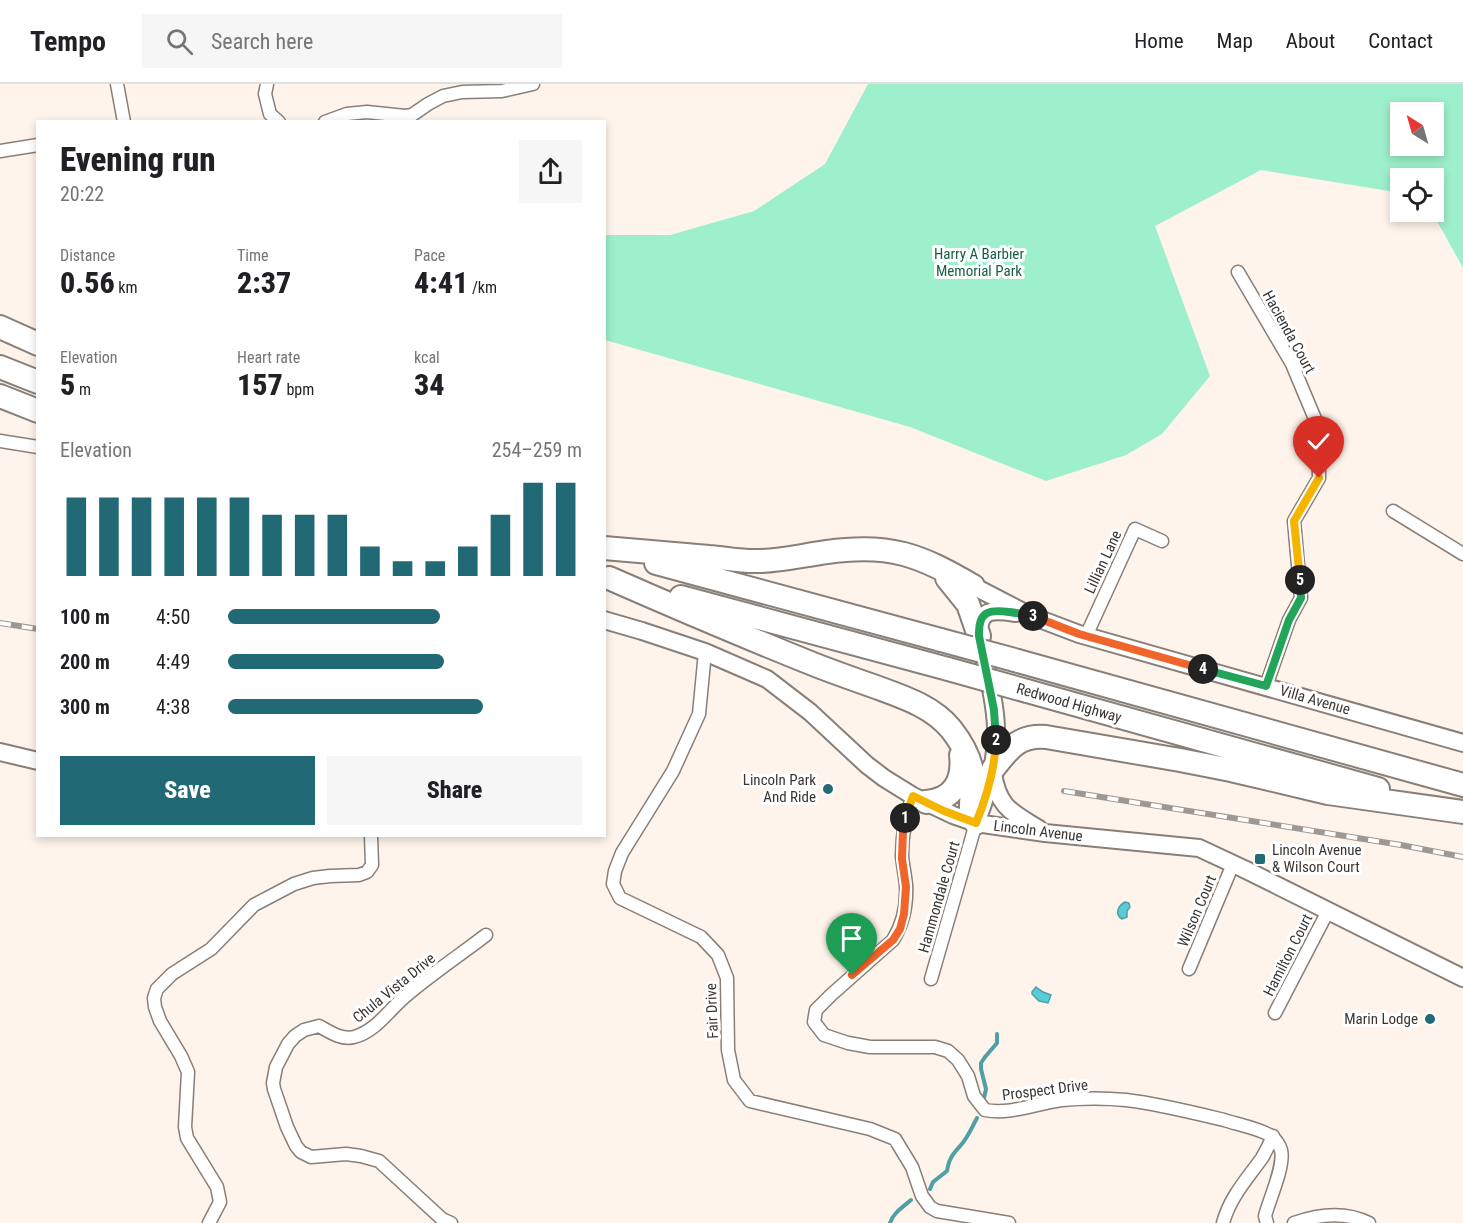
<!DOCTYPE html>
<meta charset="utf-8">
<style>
body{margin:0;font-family:"Roboto Condensed",sans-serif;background:#f6f6f6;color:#202124;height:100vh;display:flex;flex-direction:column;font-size:22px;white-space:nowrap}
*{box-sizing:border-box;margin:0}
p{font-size:20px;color:#757577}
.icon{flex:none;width:33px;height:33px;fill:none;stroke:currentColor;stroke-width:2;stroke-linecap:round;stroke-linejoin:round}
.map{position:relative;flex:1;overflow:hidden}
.sheet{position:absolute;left:36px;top:36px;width:570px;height:717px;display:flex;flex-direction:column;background:#fff;border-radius:0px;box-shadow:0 3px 9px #0003}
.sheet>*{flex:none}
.needle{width:39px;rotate:323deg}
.fabs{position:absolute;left:1390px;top:18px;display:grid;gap:12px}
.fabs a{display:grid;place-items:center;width:54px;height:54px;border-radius:0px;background:#fff;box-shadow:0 3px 9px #0003;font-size:30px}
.pin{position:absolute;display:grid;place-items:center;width:51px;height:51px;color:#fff;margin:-62px -26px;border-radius:50% 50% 50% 0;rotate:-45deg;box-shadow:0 0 6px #0007}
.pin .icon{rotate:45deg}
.km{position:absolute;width:30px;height:30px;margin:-15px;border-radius:50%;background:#222;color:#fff;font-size:16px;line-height:30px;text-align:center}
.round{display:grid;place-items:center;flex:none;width:63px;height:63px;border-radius:0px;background:#f6f6f6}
.headline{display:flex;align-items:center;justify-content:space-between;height:102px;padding:0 24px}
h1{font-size:33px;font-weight:800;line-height:45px}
.metrics{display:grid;grid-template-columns:repeat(3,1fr);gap:9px;height:102px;padding:6px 24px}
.metrics div{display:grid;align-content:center}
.metrics b{font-size:30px;font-weight:800}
.metrics small{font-size:16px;font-weight:400}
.metrics p{font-size:16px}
.chart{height:168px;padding:12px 24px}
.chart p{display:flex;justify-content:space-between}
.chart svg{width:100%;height:108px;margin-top:6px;stroke:#206975;stroke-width:6}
.cta{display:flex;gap:12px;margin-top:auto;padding:12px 24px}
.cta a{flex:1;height:69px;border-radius:0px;background:#206975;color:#fff;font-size:24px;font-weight:800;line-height:69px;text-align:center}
.cta a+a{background:#f6f6f6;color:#202124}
ul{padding:0 24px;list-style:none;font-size:20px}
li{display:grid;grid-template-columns:96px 72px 1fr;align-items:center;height:45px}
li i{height:15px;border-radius:8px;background:#206975}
header{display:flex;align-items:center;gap:36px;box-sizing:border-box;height:84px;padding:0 30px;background:#fff;border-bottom:2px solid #e0e0e0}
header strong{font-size:28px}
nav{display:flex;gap:33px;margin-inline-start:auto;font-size:21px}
.search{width:420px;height:54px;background:#f6f6f6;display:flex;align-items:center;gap:15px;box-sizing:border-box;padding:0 21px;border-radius:0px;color:#757577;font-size:22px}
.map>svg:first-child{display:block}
.green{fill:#9df0cb;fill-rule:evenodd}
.water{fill:#58ccd8;stroke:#4f9fa6;stroke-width:1.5}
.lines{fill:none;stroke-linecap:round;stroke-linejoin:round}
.stream{stroke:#4f9fa6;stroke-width:4}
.street-casing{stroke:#887f78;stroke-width:15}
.secondary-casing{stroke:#887f78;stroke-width:20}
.highway-casing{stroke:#887f78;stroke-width:26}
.street{stroke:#fff;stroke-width:12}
.secondary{stroke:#fff;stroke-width:16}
.highway{stroke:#fff;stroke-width:22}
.rail-casing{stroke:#9f9892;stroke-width:6}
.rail{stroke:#fff;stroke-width:4;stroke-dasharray:11;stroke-linecap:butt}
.highway-bridge-casing{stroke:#887f78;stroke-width:26;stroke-linecap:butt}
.highway-bridge{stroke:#fff;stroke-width:22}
.split-1-casing{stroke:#fff;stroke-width:12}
.split-2-casing{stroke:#fff;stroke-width:12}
.split-3-casing{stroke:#fff;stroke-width:12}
.split-4-casing{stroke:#fff;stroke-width:12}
.split-5-casing{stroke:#fff;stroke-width:12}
.split-6-casing{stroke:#fff;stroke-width:12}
.split-1{stroke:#f0652b;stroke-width:8}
.split-2{stroke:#f5b400;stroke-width:8}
.split-3{stroke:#22a559;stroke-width:8}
.split-4{stroke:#f0652b;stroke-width:8}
.split-5{stroke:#22a559;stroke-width:8}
.split-6{stroke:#f5b400;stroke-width:8}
.poi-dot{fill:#206975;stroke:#fff;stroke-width:2}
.labels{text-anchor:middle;stroke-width:6;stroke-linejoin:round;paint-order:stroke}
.park-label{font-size:15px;fill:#165e45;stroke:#fff}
.street-label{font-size:15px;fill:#3a3633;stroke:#fff}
.poi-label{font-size:15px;fill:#3a3633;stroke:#fff;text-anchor:end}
</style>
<header>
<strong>Tempo</strong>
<div class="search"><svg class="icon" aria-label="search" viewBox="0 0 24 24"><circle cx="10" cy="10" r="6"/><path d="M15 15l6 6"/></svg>Search here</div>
<nav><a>Home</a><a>Map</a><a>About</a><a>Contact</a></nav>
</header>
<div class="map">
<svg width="1463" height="1139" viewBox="0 0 1463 1139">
<rect width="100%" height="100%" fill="#fef4eb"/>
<path class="green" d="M868 0H1463V184L1432 128H1434V94H1401V109L1261 86 1155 142 1210 292 1162 350 1126 371 1046 397 910 343 605 256V151H670L754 127 825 80ZM1401 28H1434V62H1401Z"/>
<path class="water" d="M1125 818 1129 819 1130 823 1127 827V833L1122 835C1114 830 1118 822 1125 818Z
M1036 903 1043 908 1051 911 1048 919 1039 917 1032 910V908Z"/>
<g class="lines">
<path class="stream" d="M984 1014 986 1005 981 985V979L985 973 997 959V950
M930 1105 933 1098 947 1087C949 1074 953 1070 961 1061 968 1053 972 1043 977 1034
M890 1139C893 1129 903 1123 911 1116"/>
<g class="street-casing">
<path id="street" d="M117 0 124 38
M267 0 265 10 270 30 279 38
M325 38 347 30 367 28 405 32 412 31 428 20 443 12 462 8 502 7 533 0
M0 67 38 61
M1238 188 1292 280 1318 342 1319 394 1294 437 1301 514 1289 536 1266 602
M0 357 38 363
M1393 427 1463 470
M1086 552 1135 445 1162 457
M705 568 699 630 673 687 622 769 615 787 613 800 620 814 701 853 718 871 727 894 728 966 734 996 750 1017 870 1045 895 1055 912 1083 922 1112 930 1123 937 1127 1009 1139
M913 712C905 732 902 751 902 772 903 782 905 791 906 801 907 820 903 840 893 856L831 911 816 926 814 938 824 951 848 959 870 963H935L948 967 958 976 968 992 974 1012 985 1026C1011 1031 1037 1019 1062 1016 1083 1014 1105 1014 1126 1016 1159 1020 1191 1028 1224 1036 1236 1040 1261 1045 1271 1052 1275 1054 1280 1062 1281 1066 1285 1082 1269 1116 1265 1132L1267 1139
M1189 885 1233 780
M931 895 976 739
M1275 929 1328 827
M209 1139 220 1118 217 1103 187 1054 185 1043 188 988 181 972 160 937 155 923 154 914 157 905 172 890 211 865 254 821 294 800 313 794 330 792 359 791 367 788 372 781 371 752
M451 1139 442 1135 379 1077 361 1072 346 1070 311 1073 301 1068 296 1062 287 1043 274 1005 273 999 276 983 288 960 295 952 304 946 319 942C330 948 341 956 354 953 377 947 390 924 408 910 433 889 460 871 486 851
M1223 1139C1230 1113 1247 1095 1262 1074 1266 1067 1270 1059 1273 1052
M1294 1139C1319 1130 1345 1127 1369 1139"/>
</g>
<g class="secondary-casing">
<path id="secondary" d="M973 502 1029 531 1079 550 1463 659
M604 536 642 547 705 568 767 595 810 628 867 681 884 694 913 712 953 731 976 739 1045 749 1199 764 1244 785 1463 894
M0 668 38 677
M993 689C998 724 1012 728 1039 745
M976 739C988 709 997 677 996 644 995 613 985 582 979 552 978 523 994 526 1016 529"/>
</g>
<g class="highway-casing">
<path id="highway" d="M0 243 38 260
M0 283 38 298
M0 312 38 327
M604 464C639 467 674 470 709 473 725 474 742 478 759 477 781 477 804 471 827 468 890 459 920 471 973 502
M656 479 941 556
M609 494C675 523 741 551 808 578 830 587 853 595 876 603 903 613 932 622 951 645 962 659 972 677 973 695 974 710 966 725 976 739
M947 494 968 520 979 552
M681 513 948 585
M1018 577 1463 701
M1027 607 1378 705
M993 685C1009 665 1018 651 1046 653L1180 676 1231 686 1328 709 1463 728
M926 718C953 716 964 697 961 671"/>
</g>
<use href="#street" class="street"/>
<use href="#secondary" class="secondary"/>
<use href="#highway" class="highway"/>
<g class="rail-casing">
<path id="rail" d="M0 539 38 545
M1064 707 1401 761 1463 773"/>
</g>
<use href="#rail" class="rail"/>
<g class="highway-bridge-casing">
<path id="highway-bridge" d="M941 556 1018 577
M948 585 1027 607"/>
</g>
<use href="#highway-bridge" class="highway-bridge"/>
</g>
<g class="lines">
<g class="split-1-casing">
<path id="split-1" d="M852 891 893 856 900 845 904 830 906 803 902 775 903 747 905 734"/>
</g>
<g class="split-2-casing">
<path id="split-2" d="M905 734 913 712 944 727 976 739C987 712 995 685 996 656"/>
</g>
<g class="split-3-casing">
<path id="split-3" d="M996 656 994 626 979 552C978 528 988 525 1009 528 1017 529 1025 530 1033 532"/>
</g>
<g class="split-4-casing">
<path id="split-4" d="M1033 532 1079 550 1203 585"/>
</g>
<g class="split-5-casing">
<path id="split-5" d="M1203 585 1266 602 1289 536 1301 514 1300 496"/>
</g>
<g class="split-6-casing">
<path id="split-6" d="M1300 496 1294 437 1319 394"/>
</g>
<use href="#split-1" class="split-1"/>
<use href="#split-2" class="split-2"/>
<use href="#split-3" class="split-3"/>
<use href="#split-4" class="split-4"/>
<use href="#split-5" class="split-5"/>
<use href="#split-6" class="split-6"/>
</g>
<g class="poi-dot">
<circle cx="828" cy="705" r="6"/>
<rect x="1254" y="769" width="12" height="12" rx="3"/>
<circle cx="1430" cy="935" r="6"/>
</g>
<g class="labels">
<g class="park-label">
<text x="979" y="175">Harry A Barbier<tspan x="979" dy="17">Memorial Park</tspan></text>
</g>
<g class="street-label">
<text transform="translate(1289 248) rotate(61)" y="5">Hacienda Court</text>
<text transform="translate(1103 478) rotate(-65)" y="5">Lillian Lane</text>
<text transform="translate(1315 616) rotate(16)" y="5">Villa Avenue</text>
<text transform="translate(1069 619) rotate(16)" y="5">Redwood Highway</text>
<text transform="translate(1038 747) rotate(7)" y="5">Lincoln Avenue</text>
<text transform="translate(939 813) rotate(-74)" y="5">Hammondale Court</text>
<text transform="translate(1197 827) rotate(-67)" y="5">Wilson Court</text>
<text transform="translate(1288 871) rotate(-63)" y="5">Hamilton Court</text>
<text transform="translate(394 904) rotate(-39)" y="5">Chula Vista Drive</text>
<text transform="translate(712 927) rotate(-92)" y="5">Fair Drive</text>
<text transform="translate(1045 1006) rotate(-7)" y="5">Prospect Drive</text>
</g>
<g class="poi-label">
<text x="816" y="701">Lincoln Park<tspan x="816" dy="17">And Ride</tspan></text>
<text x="1272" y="771" text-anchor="start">Lincoln Avenue<tspan x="1272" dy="17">&amp; Wilson Court</tspan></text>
<text x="1418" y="940">Marin Lodge</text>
</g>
</g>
</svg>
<div class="fabs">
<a><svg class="needle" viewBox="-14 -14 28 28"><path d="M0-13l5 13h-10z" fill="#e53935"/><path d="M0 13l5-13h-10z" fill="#757577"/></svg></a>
<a><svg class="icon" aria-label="locate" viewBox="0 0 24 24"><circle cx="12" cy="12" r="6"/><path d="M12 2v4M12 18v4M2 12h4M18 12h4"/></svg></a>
</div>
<div class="pin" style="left:852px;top:891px;background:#1e9e55"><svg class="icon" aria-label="arrive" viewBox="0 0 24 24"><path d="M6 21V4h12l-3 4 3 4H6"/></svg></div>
<div class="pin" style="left:1319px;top:394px;background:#d93025"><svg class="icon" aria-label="check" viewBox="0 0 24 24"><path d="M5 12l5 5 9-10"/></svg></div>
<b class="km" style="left:905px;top:734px">1</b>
<b class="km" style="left:996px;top:656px">2</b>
<b class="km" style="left:1033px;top:532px">3</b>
<b class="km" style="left:1203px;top:585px">4</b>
<b class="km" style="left:1300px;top:496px">5</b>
<section class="sheet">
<div class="headline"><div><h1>Evening run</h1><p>20:22</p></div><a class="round"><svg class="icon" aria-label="share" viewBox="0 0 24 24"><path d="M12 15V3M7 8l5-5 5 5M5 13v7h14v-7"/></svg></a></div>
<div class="metrics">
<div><p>Distance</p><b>0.56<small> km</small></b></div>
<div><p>Time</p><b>2:37</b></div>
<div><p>Pace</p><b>4:41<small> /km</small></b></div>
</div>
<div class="metrics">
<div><p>Elevation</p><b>5<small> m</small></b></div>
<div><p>Heart rate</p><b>157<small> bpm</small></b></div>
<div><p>kcal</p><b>34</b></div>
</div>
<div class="chart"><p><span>Elevation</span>254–259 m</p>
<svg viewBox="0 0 160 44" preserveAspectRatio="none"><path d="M5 44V12M15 44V12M25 44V12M35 44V12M45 44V12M55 44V12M65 44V19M75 44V19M85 44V19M95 44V32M105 44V38M115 44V38M125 44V32M135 44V19M145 44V6M155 44V6"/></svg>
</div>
<ul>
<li><b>100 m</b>4:50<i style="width:60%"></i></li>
<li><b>200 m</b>4:49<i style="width:61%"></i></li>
<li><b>300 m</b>4:38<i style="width:72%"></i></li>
</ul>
<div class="cta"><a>Save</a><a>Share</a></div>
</section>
</div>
